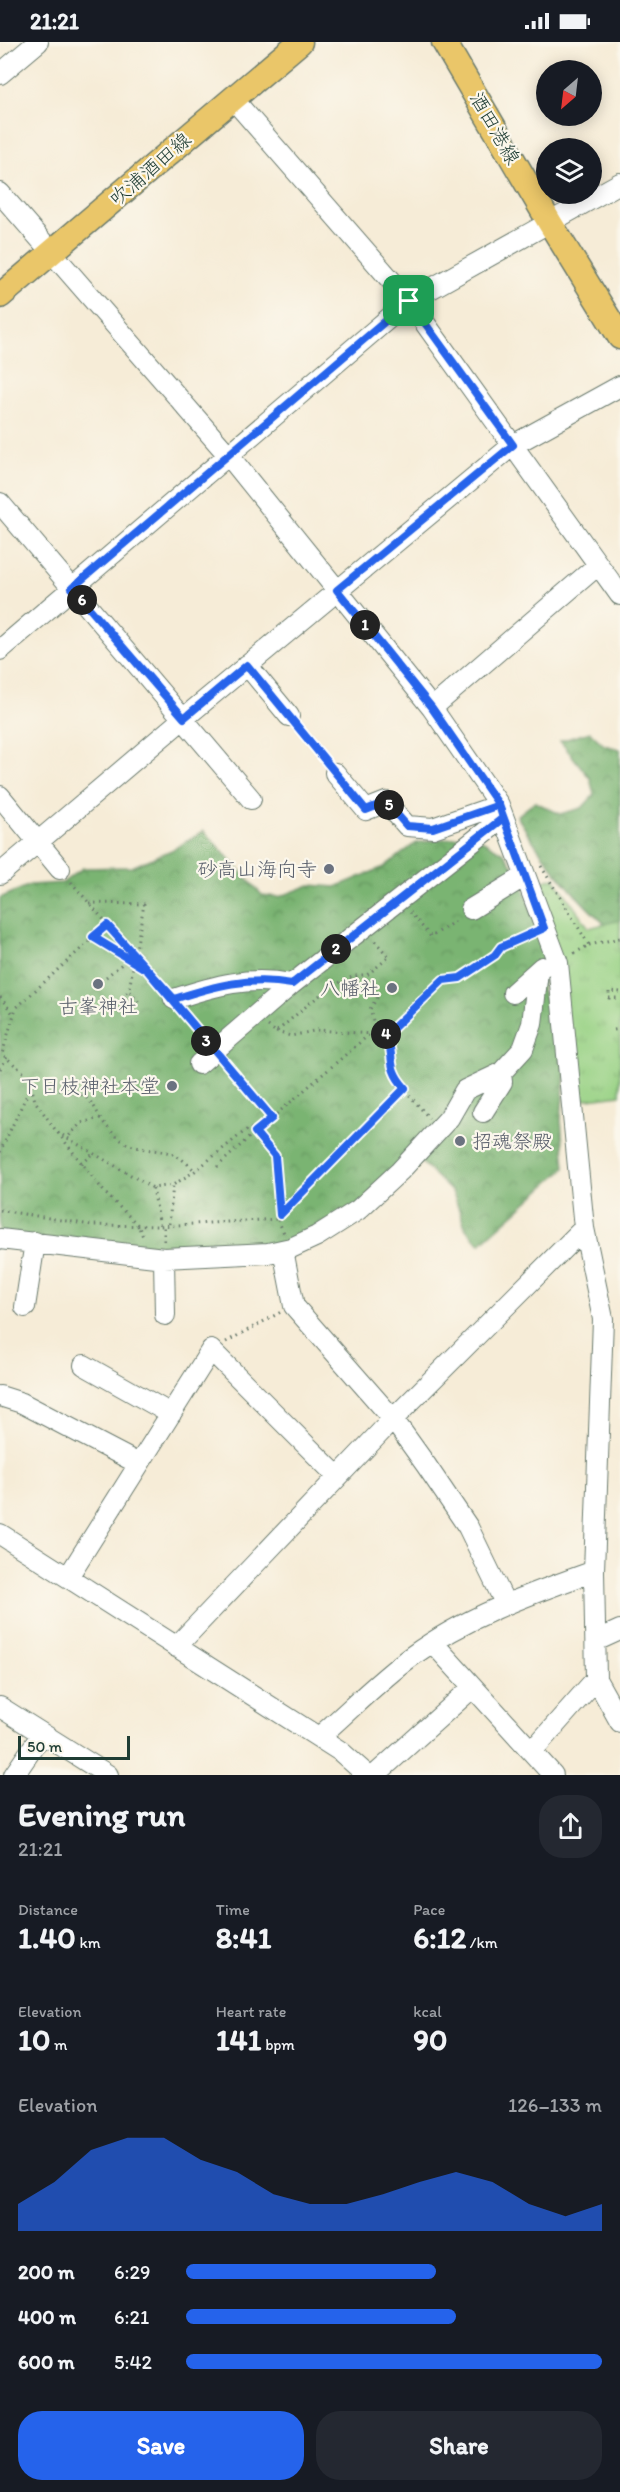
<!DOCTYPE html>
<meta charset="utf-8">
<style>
body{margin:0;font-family:Itim,"Klee One",sans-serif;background:#242831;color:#f1f3f6;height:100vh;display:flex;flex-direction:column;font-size:22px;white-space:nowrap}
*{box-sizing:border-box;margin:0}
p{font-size:20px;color:#9ea1a6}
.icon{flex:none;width:33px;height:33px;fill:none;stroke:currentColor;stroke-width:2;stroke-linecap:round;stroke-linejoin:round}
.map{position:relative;height:1733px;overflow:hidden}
.panel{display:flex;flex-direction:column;background:#171b24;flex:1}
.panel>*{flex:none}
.needle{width:39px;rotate:208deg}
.controls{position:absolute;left:536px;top:18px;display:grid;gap:12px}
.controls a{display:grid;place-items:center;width:66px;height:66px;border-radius:50%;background:#171b24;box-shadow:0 3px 15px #0003;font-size:30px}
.scale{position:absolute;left:18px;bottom:15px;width:112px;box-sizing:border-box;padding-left:6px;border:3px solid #1f3d34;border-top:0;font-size:16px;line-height:21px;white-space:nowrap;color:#1f3d34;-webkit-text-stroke:4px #fbf7ec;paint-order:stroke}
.pin{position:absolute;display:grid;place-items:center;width:51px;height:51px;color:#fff;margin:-26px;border-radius:12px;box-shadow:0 3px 9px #0006}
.km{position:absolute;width:30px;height:30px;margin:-15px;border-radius:50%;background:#222;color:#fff;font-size:16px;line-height:30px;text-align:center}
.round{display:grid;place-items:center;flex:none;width:63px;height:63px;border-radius:24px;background:#242831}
.headline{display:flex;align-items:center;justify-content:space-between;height:102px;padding:0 18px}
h1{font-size:33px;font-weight:800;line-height:45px}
.stats{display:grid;grid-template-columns:repeat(3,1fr);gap:9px;height:102px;padding:6px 18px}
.stats div{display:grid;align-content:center}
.stats b{font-size:30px;font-weight:800}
.stats small{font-size:16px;font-weight:400}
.stats p{font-size:16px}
.chart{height:168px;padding:12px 18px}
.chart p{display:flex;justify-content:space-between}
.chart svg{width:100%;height:108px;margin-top:6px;fill:#2563eb;opacity:.7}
.primary-button{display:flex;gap:12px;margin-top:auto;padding:12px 18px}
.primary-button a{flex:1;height:69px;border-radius:24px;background:#2563eb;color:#fff;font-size:24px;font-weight:800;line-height:69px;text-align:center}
.primary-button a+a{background:#242831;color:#f1f3f6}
ul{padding:0 18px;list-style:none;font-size:20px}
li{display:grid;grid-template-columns:96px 72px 1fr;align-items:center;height:45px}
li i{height:15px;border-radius:8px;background:#2563eb}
.status{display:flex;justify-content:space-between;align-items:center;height:42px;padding:0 30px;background:#171b24;direction:ltr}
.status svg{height:16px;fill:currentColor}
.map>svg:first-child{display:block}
.forest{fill:url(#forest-crowns);stroke:#4c7853;stroke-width:1.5}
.park{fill:url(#park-tufts);stroke:#5c885c;stroke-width:1.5}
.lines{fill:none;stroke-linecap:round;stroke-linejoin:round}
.minor-casing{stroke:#6a7a6d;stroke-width:22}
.major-casing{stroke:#6a7a6d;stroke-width:27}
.path{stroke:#6a7a6d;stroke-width:3;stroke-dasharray:1.5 4.5;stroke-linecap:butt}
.minor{stroke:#fff;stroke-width:20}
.major{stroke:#eac669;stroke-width:24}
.route-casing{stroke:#fff;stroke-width:12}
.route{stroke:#2563eb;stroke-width:8}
.worship-dot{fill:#6b7280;stroke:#fbf7ec;stroke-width:2}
.labels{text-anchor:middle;stroke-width:4.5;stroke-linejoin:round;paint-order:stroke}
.street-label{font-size:20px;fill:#1f3d34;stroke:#fbf7ec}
.worship-label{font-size:20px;fill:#5b616d;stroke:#fbf7ec;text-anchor:end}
</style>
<div class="status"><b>21:21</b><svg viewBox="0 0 49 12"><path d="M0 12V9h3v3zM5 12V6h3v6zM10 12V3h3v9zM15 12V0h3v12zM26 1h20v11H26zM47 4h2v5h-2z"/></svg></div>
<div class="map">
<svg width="620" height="1733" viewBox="0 0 620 1733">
<defs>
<pattern id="forest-crowns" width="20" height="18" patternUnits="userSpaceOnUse" patternTransform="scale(1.5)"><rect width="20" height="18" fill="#7ab472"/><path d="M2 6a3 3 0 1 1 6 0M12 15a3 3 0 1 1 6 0" fill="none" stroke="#63945e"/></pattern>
<pattern id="park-tufts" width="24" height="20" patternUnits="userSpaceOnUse" patternTransform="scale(1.5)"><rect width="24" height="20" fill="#99d285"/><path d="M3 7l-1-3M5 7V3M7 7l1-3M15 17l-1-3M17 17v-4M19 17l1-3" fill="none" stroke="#83b573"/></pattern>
</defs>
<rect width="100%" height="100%" fill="#fbf7ec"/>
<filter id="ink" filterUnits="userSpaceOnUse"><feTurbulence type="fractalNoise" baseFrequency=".0167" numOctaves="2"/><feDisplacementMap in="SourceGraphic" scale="12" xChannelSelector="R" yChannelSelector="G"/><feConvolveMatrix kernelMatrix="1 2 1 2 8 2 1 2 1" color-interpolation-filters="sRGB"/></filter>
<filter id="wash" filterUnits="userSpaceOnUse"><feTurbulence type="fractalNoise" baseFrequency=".008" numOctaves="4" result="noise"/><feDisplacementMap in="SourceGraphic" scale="24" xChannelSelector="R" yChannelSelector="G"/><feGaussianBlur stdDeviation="1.35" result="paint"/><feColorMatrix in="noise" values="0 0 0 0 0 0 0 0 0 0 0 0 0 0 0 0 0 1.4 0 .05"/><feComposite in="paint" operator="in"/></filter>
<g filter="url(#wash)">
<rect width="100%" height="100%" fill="#f6ecd7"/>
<path class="forest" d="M590 690 604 703 620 707V888L613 889C576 858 542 815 517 774L535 760 560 772 582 766 594 753 590 736 560 699Z
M204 789 262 853 279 855 310 843 336 845 384 825 416 801 473 793 504 811 519 833 546 911 542 948 558 987 565 1029 561 1078 565 1126 480 1202 466 1187 453 1151 421 1120 326 1200 255 1213 0 1205V856L30 843 62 841 83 826 132 825 174 807Z"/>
<path class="park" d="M554 836 589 886 620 878V1053L573 1059 538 841Z"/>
</g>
<g filter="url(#ink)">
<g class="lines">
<g class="minor-casing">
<path id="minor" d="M0 32 38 0
M233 57 409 259 620 553
M0 151 229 414 432 666 499 763 558 921 584 1186 603 1277 594 1529 596 1637 620 1680
M0 461 251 757
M0 608 409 259 620 141
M247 623 289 674
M432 666 598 523
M335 731 366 768 386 760 407 784 433 786 499 763
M0 754 60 827
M0 832 184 676 513 403 620 344
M471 867 525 834
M513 951 542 925
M174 957C216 943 248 934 292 942
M199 1022 292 942 503 776
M483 1070 502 1040 501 1031
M0 1197 164 1216 268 1211 291 1206 317 1194 358 1168 400 1129 449 1076 465 1048 501 1031 523 1007 532 982 538 929
M283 1208 294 1264 393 1377 426 1423 468 1485 505 1561
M164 1216 165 1273
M25 1265 35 1200
M84 1323 171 1372
M0 1354 22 1361 139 1422
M0 1492 340 1709 367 1733
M68 1535 211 1308 338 1435
M598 1598 620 1588
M433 1601 553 1733
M176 1605 393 1377 584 1186
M0 1665 108 1733
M319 1695C350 1668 379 1638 412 1614 467 1574 530 1552 594 1529
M533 1708 596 1637
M14 1733 42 1692
M375 1733 472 1646"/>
</g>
<g class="major-casing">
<path id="major" d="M444 0 550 181 620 295
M0 254 300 0"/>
</g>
<path class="path" d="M298 686 324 718
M541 824 589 903 573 912
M71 840 163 946
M89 861 144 862 129 948
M410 870 431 895 458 877
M107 883 16 966 2 1012 29 1035 35 1059 57 1090 153 1146 173 1143 195 1129 250 1085 255 1090 272 1076 224 1020
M93 895 143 926
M589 903 620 896
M106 935 128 917
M620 950 609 949V956H620
M0 955 14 973
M111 970 129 948 141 963
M185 971 205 997
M268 984 276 990C297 973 338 931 367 933L389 915 374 898
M614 988 620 987
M276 990 291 994 318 988 385 993
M385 993 443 938 460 936 495 913 500 905 530 892
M385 993C391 1005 387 1015 392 1025 399 1044 416 1060 429 1076
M0 1027 7 1015
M46 1046C75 1049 88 1048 100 1076L81 1081 67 1096
M100 1076C109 1087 119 1100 133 1104 163 1113 168 1102 194 1128
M272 1076 372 990 374 982 370 967 379 953
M58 1091 106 1152 138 1183 144 1197
M0 1110 31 1044
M82 1122 94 1111
M217 1125 255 1090 275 1114 280 1173
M153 1146 160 1184
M0 1168 91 1183 160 1184 278 1177 405 1046
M278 1178 284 1191
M169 1182 173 1143
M164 1199V1183
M226 1300 281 1270"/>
<use href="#minor" class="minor"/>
<use href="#major" class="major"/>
</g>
</g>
<g class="lines" filter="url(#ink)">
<g class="route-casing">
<path id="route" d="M409 259 513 403 337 548 432 666 499 763 503 776 292 942C249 934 214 944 174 957L107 883 93 895 147 928 272 1076 255 1090 275 1114 280 1173 405 1046C385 1024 396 1015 386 993L443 938 460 936 495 913 501 905 544 886 499 763 433 786 407 784 386 760 366 768 247 623 184 676 72 546 409 259"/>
</g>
<use href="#route" class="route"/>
</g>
<g class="worship-dot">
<circle cx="329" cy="827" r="6"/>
<circle cx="98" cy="942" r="6"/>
<circle cx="392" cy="946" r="6"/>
<circle cx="172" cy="1044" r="6"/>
<circle cx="460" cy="1099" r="6"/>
</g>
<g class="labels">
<g class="street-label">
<text transform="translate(495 86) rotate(60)" y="7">酒田港線</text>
<text transform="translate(150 127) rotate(-41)" y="7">吹浦酒田線</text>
</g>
<g class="worship-label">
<text x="317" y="834">砂高山海向寺</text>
<text x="380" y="953">八幡社</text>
<text x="98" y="971" text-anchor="middle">古峯神社</text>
<text x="160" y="1051">下日枝神社本堂</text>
<text x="472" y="1106" text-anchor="start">招魂祭殿</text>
</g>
</g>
</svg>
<div class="controls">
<a><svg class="needle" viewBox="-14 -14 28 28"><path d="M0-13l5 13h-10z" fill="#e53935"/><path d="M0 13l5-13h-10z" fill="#9ea1a6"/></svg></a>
<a><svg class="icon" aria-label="layers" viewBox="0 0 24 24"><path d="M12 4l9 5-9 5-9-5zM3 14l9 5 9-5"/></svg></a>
</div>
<div class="scale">50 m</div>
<div class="pin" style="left:409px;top:259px;background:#1e9e55"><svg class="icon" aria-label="arrive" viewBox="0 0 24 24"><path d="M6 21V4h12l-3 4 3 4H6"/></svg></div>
<b class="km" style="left:365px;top:583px">1</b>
<b class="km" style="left:336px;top:907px">2</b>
<b class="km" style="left:206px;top:999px">3</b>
<b class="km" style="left:386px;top:992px">4</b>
<b class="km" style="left:389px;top:763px">5</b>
<b class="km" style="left:82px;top:558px">6</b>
</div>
<section class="panel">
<div class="headline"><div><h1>Evening run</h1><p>21:21</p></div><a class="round"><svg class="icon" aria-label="share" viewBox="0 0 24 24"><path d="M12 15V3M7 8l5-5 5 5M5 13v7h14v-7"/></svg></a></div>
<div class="stats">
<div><p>Distance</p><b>1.40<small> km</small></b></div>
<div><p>Time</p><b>8:41</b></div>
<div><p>Pace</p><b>6:12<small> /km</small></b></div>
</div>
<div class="stats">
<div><p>Elevation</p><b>10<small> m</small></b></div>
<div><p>Heart rate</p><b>141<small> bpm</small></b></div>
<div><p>kcal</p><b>90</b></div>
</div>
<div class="chart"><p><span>Elevation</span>126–133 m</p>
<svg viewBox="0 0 160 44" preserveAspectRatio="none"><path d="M0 44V33L10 24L20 11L30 6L40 6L50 15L60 20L70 29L80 33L90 33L100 29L110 24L120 20L130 24L140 33L150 38L160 33V44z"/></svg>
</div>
<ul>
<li><b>200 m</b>6:29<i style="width:60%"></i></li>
<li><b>400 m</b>6:21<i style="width:65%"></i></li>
<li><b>600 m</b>5:42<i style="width:100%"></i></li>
</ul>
<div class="primary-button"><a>Save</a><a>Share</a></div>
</section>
